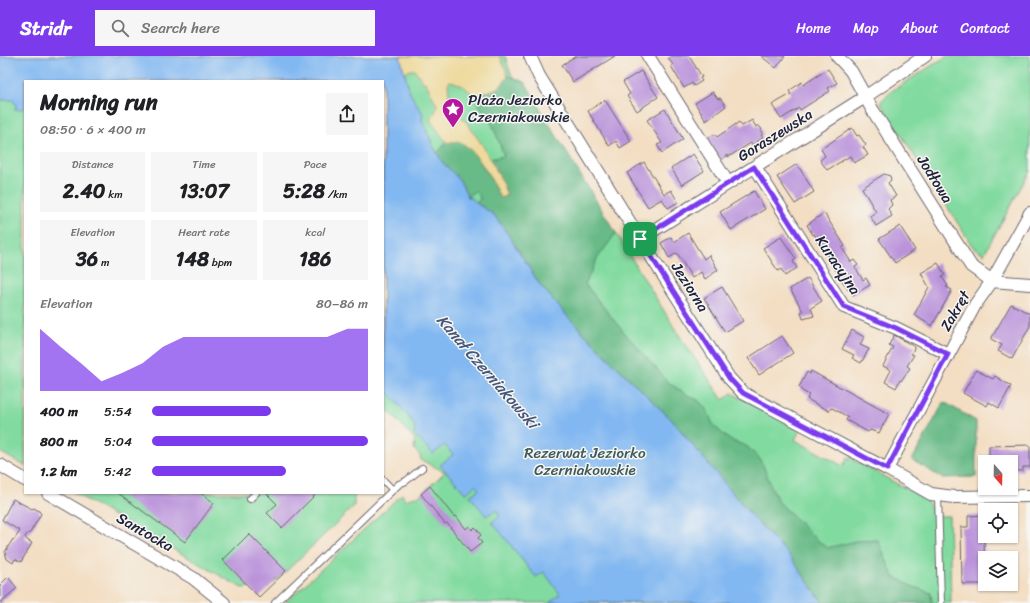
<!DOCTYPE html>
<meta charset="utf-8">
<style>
body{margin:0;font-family:Sriracha,sans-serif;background:#f6f6f6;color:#202124;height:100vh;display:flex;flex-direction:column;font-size:15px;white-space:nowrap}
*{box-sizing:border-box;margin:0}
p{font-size:13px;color:#757577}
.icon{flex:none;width:22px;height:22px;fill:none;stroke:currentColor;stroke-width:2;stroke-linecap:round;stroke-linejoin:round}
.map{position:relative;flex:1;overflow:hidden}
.drawer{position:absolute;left:24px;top:24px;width:360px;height:414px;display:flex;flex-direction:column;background:#fff;border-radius:0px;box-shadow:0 1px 3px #0004}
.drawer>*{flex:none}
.needle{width:26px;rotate:160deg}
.tools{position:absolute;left:978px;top:399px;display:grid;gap:8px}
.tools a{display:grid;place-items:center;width:40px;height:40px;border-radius:0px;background:#fff;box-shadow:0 1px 3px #0004;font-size:20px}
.pin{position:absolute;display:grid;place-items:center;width:34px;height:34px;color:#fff;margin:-17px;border-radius:8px;box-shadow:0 2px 6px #0006}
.round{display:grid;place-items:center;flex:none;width:42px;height:42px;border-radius:0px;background:#f6f6f6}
.summary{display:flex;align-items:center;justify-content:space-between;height:68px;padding:0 16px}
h1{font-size:22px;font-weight:700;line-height:30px}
.figures{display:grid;grid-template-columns:repeat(3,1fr);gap:6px;height:68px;padding:4px 16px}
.figures div{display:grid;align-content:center;border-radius:0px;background:#f6f6f6;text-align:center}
.figures b{font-size:20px;font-weight:700}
.figures small{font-size:11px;font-weight:400}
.figures p{font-size:11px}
.chart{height:112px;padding:8px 16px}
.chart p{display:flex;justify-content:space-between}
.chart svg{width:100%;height:72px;margin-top:4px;fill:#7c3aed;opacity:.7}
ul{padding:0 16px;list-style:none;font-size:13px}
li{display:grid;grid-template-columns:64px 48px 1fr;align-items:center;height:30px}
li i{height:10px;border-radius:5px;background:#7c3aed}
header{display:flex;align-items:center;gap:24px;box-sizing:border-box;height:56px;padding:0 20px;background:#7c3aed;color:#fff}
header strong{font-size:19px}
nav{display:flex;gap:22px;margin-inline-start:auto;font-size:14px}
.search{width:280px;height:36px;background:#f6f6f6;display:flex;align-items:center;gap:10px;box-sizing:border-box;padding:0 14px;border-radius:0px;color:#757577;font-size:15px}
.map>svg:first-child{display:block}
.green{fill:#81da9f;stroke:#527e6d}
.forest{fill:#68ba86;stroke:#456e60}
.sand{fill:#eeda9e;stroke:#887e6c}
.water{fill:#82b8f1;stroke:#526d96}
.building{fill:#ba93da}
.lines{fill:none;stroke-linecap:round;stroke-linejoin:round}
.service-casing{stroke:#6b646b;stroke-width:8}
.minor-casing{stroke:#6b646b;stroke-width:14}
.service{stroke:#fff;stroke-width:6}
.minor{stroke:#fff;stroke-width:12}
.route-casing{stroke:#fff;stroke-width:8}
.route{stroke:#7c3aed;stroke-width:5}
.labels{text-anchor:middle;stroke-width:3;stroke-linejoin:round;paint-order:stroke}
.poi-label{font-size:15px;fill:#22223b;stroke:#f6f6f2;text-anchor:start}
.street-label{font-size:15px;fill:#22223b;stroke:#f6f6f2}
.park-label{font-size:15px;fill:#3e5959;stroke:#f6f6f2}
.water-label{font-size:16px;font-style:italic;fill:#44567b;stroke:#f6f6f2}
</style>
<header>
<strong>Stridr</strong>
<div class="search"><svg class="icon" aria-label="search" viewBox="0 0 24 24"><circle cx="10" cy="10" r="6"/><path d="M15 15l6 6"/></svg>Search here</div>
<nav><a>Home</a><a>Map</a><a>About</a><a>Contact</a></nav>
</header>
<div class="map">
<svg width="1030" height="547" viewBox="0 0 1030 547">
<rect width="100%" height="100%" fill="#f6f6f2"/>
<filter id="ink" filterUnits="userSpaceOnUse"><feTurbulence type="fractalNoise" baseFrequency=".025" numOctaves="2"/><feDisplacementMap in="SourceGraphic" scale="8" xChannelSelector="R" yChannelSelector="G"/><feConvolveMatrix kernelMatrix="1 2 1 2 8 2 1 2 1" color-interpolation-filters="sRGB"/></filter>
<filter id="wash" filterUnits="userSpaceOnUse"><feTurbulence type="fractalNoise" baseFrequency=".012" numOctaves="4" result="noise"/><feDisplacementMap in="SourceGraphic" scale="16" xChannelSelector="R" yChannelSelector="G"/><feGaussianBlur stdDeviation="0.9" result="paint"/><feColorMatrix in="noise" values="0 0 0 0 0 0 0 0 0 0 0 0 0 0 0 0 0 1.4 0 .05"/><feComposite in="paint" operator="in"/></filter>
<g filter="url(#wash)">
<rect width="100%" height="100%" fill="#f3dec3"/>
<path class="green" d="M0 0H505L510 16 613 181 616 177 677 276 723 344 732 337 800 374 795 384 843 410 848 401 925 443 932 452 933 460H949L951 547H285L402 438 405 445 407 443 419 440 445 416 421 404 420 400 414 393 415 384 388 354 383 359V25H25V410L0 396Z
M947 0H1030V115L984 198 973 191 880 46 893 34Z
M74 437H354V450L274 527 242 532Z"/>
<path class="forest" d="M508 20 525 26 548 66 616 177 597 203 585 228 616 267 668 326 687 339 698 344 705 351 714 370 730 384 746 390 757 399 763 409 771 430 778 445 814 481 827 492 856 485 878 484 893 520 911 530 931 537 932 547H823L788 498 751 459 672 364 614 308 568 261 540 229 504 172 493 158 476 147 480 143 479 139 476 136H473L468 141 459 123 443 107 437 97C441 94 444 88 448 86 452 85 457 85 461 86 475 93 494 127 500 142L507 139 499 119 490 103 504 100 493 70 473 39H479L500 31Z
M944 346 976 365V421L942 422 912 404Z"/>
<path class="sand" d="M400 0H500L508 20 500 31 479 39H473C466 31 461 28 450 25L448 28 450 48 467 67 483 90 499 119 507 139 500 142C493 125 478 97 462 87 458 84 452 86 447 87L430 64 435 56 437 49 426 27 423 26 415 14H411L404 17Z"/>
<path class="water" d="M0 0H400L410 37 423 58 422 64 433 90 443 107 459 123 468 141 473 143 476 147 493 158 504 172 540 229 568 261 614 308 672 364 751 459 788 498 823 547 550 546 560 538 544 516 536 521 492 466 500 460 496 454 486 460 470 440 479 433 475 429 466 438 440 409 453 399 445 389 433 398 414 378 415 370 409 361 383 330V25H25V51L21 53H15L16 49 13 44H0Z"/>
<g id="blocks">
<path class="building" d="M576 0H615L573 26 562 9Z
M672 0H689L702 21 700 22 702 25 694 30 692 27 684 32 671 10 673 9 668 2Z
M761 0H785L776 12Z
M828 13 837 27 828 32 830 35 800 54 799 52 781 63 772 49 791 38 789 35 802 26 803 29Z
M641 15 658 41 637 55 627 40 630 38 623 26Z
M713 36 718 43 720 42 726 50 706 65 695 47Z
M605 44 631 85 620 92 616 85 609 90 588 55Z
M665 53 683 83 662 97 657 89 662 87 647 64Z
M752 64 756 71 758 69 761 72 763 78 761 79 763 82 752 89 751 87 728 101V99L721 104 707 82 715 78 717 81 739 66 742 70Z
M852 72 857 80 859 79 866 89 863 91 868 99 854 107 850 100 827 114 820 104 825 100 821 93Z
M693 98 704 115 682 129 671 112Z
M644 106 664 138 671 134 678 146 668 152 662 143 648 151 627 117Z
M797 108 814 136 795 148 777 121Z
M884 118 890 120 891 124 888 127 896 140 890 144 892 149 888 153 892 160 876 170 870 160 876 156 862 132Z
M754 135 765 153 731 174 720 156Z
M824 157 845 190 842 192 851 206 854 204 858 209 855 211 863 224 866 222 870 229 853 239 850 234H848L839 220 841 219 839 215 837 216 827 201 829 200 825 195 824 196 817 185 818 184 814 178 813 179 807 169Z
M900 170 915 194 895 207 879 183Z
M688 177 704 203 709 199 718 214 705 223 701 216 692 222 677 197 669 202 661 187 671 181 674 186Z
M781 181 796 203 793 205 797 212 785 220 781 213 778 215 763 192Z
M938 207 945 219 942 221 948 230 946 231 952 234 932 270 914 259 929 231 921 217Z
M808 222 822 245 811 252 814 260 803 263 801 256 803 255 790 233Z
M722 231 743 265 725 276 704 242Z
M1011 248 1030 258V270L1012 303 998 295 1002 289 991 283Z
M852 274 864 281 860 289 869 293 861 307 852 302 854 299 842 293Z
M894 279 915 291 911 298 914 299 907 310 910 312 901 325 900 324 896 332 885 326 891 314 883 310 893 291 889 289Z
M782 280 793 297 759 319 748 302Z
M976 314 993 323 995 320 1011 330 999 352 989 346 987 350 963 337Z
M811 315 889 358 879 377 870 374 868 376 846 364 848 361 834 353 831 352 829 355 807 343 809 339 801 334 802 332 799 331 807 316 810 318Z
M1030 389V411H1023V415H1018V414H1015V411H1011V406H989V390Z
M430 430 454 461 456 460 466 473 469 470 472 474 475 471 481 479 478 482 482 487 470 496 447 467 445 468 421 438Z
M118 437H201L214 447 185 486Z
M266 437H317L282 472 267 457 277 448Z
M13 443 32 453 34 452 39 455 41 458 30 477 27 478 25 481 27 484 32 487 21 506 15 503 13 507 7 503 5 496 13 483 14 484 20 475 2 464Z
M985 459V480H993V482H984L985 528H962L961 471H968V460Z
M249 478 286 515 259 541 223 504Z
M8 521 17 532 2 545 3 547H0V529Z"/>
</g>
</g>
<g filter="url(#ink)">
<use href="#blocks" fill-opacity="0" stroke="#6b646b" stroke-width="1"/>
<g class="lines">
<g class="service-casing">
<path id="service" d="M383 424 393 434
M938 439 941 547
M250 443 256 437
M275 547 399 428 406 425 422 412"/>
</g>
<g class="minor-casing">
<path id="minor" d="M530 0 539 20 640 183 729 322 743 337 887 413 931 438 954 441 1030 440
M648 0 728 127
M837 0 851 15 872 53 971 210 992 225 1030 228
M755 111 844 251 896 272 948 298
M640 183 865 41 925 0
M0 409 25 424
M887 413 975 249 992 225 1030 157
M48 437 193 522 224 547"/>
</g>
<use href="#service" class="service"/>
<use href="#minor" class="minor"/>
</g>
</g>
<g class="lines" filter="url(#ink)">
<g class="route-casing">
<path id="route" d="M754 111 844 251 896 272 948 298 887 413 743 337 729 322 640 183Z"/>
</g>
<use href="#route" class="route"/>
</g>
<defs>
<g id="sight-pin" transform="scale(1.15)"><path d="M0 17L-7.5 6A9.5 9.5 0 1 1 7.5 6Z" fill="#b5179e" stroke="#f6f6f2"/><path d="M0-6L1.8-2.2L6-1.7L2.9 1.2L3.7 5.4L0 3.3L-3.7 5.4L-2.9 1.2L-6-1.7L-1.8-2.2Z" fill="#fff"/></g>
</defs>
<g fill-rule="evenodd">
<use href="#sight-pin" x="453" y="53"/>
</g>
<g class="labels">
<g class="poi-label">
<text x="468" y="49">Plaża Jeziorko<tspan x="468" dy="17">Czerniakowskie</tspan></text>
</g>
<g class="street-label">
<text transform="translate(775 79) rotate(-32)" y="5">Goraszewska</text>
<text transform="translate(935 123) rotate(58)" y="5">Jodłowa</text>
<text transform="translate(838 209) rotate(56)" y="5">Kuracyjna</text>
<text transform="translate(690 231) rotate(58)" y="5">Jeziorna</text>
<text transform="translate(955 255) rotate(-60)" y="5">Zakręt</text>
<text transform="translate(145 476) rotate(30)" y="5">Santocka</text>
</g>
<g class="park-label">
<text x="585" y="402">Rezerwat Jeziorko<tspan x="585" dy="17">Czerniakowskie</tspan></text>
</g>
<g class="water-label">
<text transform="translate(488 315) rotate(49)" y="6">Kanał Czerniakowski</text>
</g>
</g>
</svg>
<div class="tools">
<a><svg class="needle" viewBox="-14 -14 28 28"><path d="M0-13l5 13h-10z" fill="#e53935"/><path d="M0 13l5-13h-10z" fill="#757577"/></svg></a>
<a><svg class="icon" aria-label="locate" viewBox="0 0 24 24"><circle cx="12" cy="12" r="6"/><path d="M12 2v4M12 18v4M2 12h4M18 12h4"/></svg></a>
<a><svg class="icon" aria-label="layers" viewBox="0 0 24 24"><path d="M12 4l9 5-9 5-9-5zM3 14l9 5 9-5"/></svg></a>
</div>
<div class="pin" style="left:640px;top:183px;background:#1e9e55"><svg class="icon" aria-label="arrive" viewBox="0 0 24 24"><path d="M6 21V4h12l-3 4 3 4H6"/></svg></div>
<section class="drawer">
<div class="summary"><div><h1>Morning run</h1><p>08:50 · 6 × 400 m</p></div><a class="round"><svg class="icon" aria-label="share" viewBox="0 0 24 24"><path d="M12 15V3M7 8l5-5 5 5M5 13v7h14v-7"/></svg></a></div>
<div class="figures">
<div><p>Distance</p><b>2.40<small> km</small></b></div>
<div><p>Time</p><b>13:07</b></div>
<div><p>Pace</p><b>5:28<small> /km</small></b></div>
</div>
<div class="figures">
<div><p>Elevation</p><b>36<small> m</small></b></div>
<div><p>Heart rate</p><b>148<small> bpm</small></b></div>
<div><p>kcal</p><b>186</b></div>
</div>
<div class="chart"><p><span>Elevation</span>80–86 m</p>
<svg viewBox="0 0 160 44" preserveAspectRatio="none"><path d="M0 44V6L10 17L20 27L30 38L40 33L50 27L60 17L70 11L80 11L90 11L100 11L110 11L120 11L130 11L140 11L150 6L160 6V44z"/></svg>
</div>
<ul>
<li><b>400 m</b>5:54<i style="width:55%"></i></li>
<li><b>800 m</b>5:04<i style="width:100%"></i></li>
<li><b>1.2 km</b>5:42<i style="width:62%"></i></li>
</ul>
</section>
</div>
